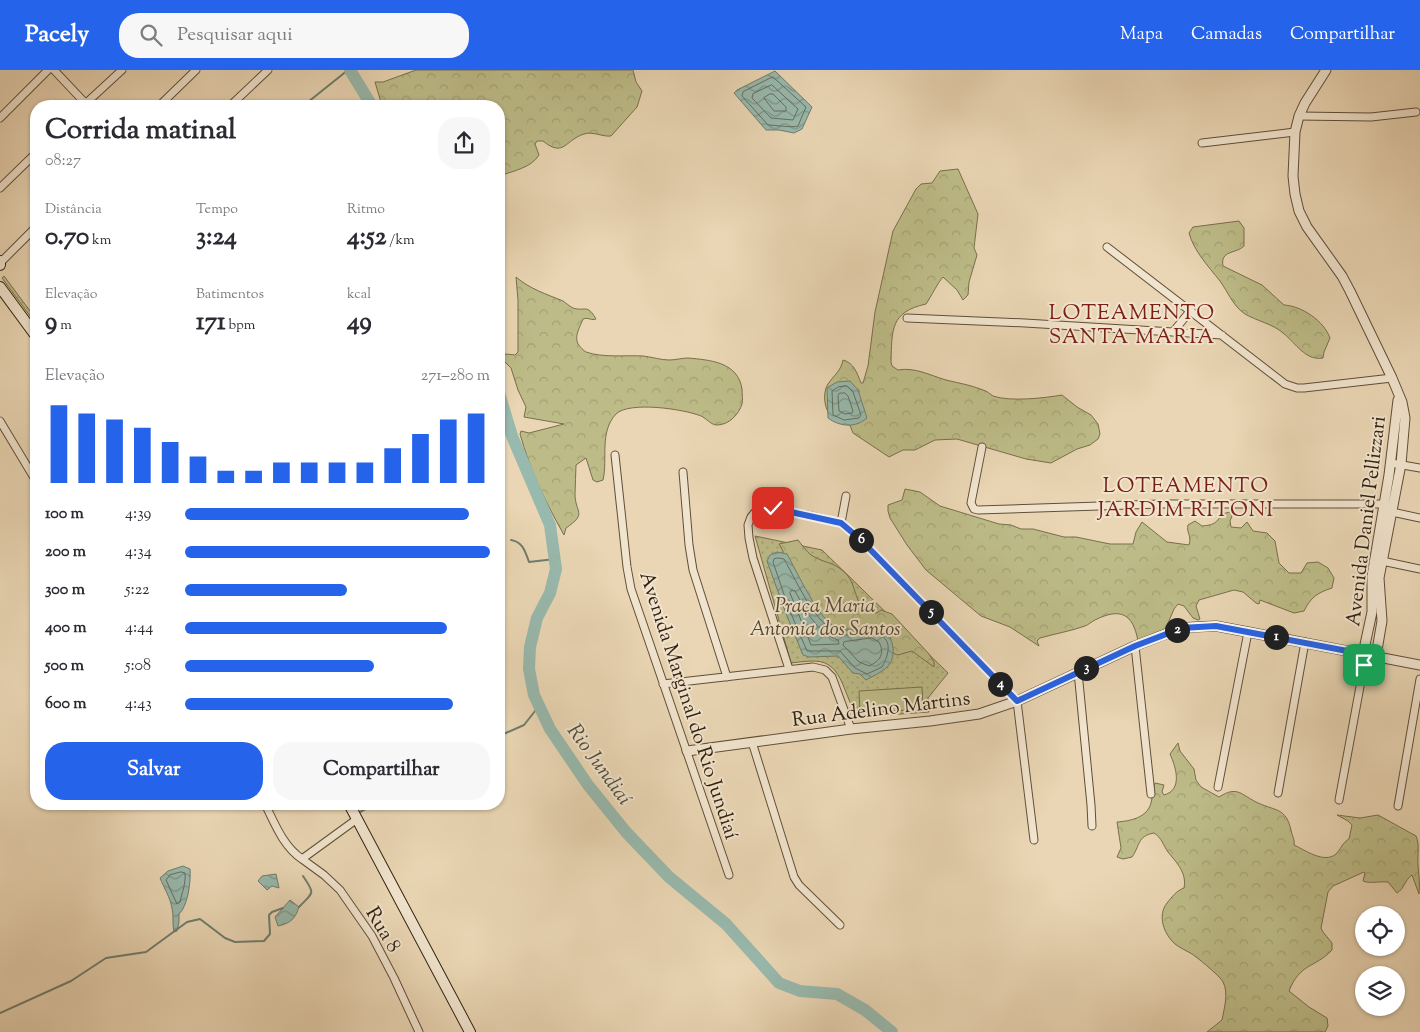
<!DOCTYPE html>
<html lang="pt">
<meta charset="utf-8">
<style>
body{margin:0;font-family:"Sorts Mill Goudy",serif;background:#f7f7f7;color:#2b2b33;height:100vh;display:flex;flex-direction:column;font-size:19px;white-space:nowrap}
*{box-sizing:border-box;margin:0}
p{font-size:16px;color:#7c7c81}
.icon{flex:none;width:28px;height:28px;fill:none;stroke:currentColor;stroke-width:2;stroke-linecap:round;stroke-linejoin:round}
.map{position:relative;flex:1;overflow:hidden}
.drawer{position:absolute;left:30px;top:30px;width:475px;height:710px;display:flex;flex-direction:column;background:#fff;border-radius:20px;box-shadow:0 1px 4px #0004}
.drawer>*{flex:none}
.controls{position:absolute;left:1355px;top:836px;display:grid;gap:10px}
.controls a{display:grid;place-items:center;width:50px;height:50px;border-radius:50%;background:#fff;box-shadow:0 1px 4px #0004;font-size:25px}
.pin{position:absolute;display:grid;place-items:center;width:42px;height:42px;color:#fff;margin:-21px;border-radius:10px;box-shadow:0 2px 8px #0006}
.km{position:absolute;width:25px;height:25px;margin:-12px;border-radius:50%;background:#222;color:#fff;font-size:14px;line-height:25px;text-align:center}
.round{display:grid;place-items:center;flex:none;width:52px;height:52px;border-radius:20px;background:#f7f7f7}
.headline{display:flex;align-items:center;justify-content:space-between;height:85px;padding:0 15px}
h1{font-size:28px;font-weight:700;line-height:38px}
.stats{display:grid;grid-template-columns:repeat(3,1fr);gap:8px;height:85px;padding:5px 15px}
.stats div{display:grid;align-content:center}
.stats b{font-size:25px;font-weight:700}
.stats small{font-size:14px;font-weight:400}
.stats p{font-size:14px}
.chart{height:140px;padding:10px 15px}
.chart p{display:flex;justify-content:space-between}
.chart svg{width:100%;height:90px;margin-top:5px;stroke:#2563eb;stroke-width:6}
.button{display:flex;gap:10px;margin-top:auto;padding:10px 15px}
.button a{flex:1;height:58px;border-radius:20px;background:#2563eb;color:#fff;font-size:20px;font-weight:700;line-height:58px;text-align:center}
.button a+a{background:#f7f7f7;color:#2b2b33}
ul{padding:0 15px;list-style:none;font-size:16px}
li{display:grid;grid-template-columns:80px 60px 1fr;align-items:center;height:38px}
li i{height:12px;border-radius:6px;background:#2563eb}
header{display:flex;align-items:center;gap:30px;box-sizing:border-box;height:70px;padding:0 25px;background:#2563eb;color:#fff}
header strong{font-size:24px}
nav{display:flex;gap:28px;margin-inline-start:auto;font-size:18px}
.search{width:350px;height:45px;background:#f7f7f7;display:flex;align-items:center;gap:12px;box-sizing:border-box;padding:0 18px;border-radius:20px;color:#7c7c81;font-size:19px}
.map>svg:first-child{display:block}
.grass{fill:url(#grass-dots);stroke:#786f4c}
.forest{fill:url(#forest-crowns);stroke:#786f4c}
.garden{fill:#bdbc88;stroke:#786f4c}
.water{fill:url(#water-waves);stroke:#6f7d6e}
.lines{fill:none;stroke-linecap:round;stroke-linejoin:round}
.shore{stroke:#656e5e;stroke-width:1}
.stream{stroke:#6f7d6e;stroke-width:2}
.river{stroke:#98b9ad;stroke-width:12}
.minor-casing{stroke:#604f38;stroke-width:9}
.tertiary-casing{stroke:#604f38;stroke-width:11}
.secondary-casing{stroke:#32220f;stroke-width:12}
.minor{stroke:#f1e4ce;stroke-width:7}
.tertiary{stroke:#f1e4ce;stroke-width:9}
.secondary{stroke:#f1e4ce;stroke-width:10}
.route-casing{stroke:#fff;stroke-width:10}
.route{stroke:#2563eb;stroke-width:6}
.labels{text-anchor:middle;stroke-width:4;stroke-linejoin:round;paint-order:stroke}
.street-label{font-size:20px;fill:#32220f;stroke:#f1e4ce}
.park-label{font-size:20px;font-style:italic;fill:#55482d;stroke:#f1e4ce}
.neighbourhood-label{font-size:21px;letter-spacing:1px;fill:#7a1f14;stroke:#f1e4ce}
.water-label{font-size:21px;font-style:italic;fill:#514f3e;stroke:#f1e4ce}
</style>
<header>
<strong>Pacely</strong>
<div class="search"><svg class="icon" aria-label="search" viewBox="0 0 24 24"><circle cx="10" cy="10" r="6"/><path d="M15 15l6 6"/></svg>Pesquisar aqui</div>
<nav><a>Mapa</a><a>Camadas</a><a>Compartilhar</a></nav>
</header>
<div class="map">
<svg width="1420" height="962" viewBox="0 0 1420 962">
<defs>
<pattern id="grass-dots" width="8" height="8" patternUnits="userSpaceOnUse" patternTransform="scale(1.25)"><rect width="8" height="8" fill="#bdbc88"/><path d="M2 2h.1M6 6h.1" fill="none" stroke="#a3a174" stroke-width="1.8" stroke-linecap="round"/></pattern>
<pattern id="forest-crowns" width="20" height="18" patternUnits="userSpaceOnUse" patternTransform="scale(1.25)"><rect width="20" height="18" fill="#bdbc88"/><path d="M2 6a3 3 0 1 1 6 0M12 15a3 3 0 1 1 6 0" fill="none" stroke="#a3a174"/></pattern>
<pattern id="water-waves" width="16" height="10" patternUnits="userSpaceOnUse" patternTransform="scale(1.25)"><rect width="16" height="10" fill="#98b9ad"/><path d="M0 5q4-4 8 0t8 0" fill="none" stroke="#7d968b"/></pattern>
</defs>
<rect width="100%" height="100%" fill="#ead6b4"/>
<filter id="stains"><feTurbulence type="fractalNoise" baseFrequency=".004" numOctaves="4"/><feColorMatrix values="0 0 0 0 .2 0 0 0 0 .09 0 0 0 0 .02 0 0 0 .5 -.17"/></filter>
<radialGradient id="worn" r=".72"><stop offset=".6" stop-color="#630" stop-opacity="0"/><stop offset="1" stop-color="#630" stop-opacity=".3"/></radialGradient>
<path class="grass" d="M4 206 36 249V254L2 208Z
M755 466 822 480 948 603 928 628 929 642 859 647C843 630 845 592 815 591 807 591 799 592 791 593Z"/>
<path class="forest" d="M416 0H633L636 12 642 21 637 37 611 66C602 67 593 61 584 64 565 70 564 88 543 71H537L535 74 539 85C531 98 513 101 499 106V36H382L375 12H383Z
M958 99 978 144 974 178 977 185 969 212 968 225 963 230 957 220 943 207C938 212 931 227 926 234 890 242 892 260 891 292L892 296 898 300C915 297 929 305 946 310 958 313 971 315 983 320 987 321 990 324 993 326 1010 332 1045 328 1062 325L1077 337 1091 345 1098 354 1100 364 1098 369 1090 375 1077 379 1051 393 1026 389 957 369 935 370 915 380H903L889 387 853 363 849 353C845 352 837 351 833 348 824 341 822 323 828 314 834 305 841 301 843 290 854 293 857 303 861 313H863L868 296 875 242 893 161 916 119 921 114 932 113 940 101Z
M1239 151 1244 158V176C1236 184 1220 180 1223 196L1262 215 1284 235C1302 236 1324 251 1330 268L1324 282 1323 288C1305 291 1296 273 1283 263 1273 254 1257 251 1245 244 1233 236 1228 222 1220 211 1208 196 1194 181 1189 163L1193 157Z
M516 207C530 219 546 224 563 231 566 233 569 236 573 238 585 242 587 233 596 249 592 251 588 247 583 249 580 257 574 266 578 274 580 277 584 281 586 282 603 288 626 285 643 286 652 287 661 290 669 290 676 290 682 288 688 288 710 290 738 292 742 319 742 324 743 329 742 334 739 344 729 355 717 355 711 355 706 348 701 346 684 339 629 331 616 344 599 362 608 389 603 410L597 412 593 410 586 388 576 395C576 405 575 414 575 424 575 443 588 443 566 458L564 465C546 433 530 400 520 364L521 361 529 363 564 354 524 347 526 337 518 320 511 298 500 287 506 284 515 285 518 282V230Z
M905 419 920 422 940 436 999 454 1011 455 1021 459H1033L1064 467H1076L1110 474H1133L1136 462 1142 452 1167 472 1189 475C1192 466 1186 462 1188 455L1195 451 1202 456C1213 455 1216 454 1222 444L1230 442 1232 446 1230 451 1231 457 1241 458 1247 452 1253 461 1267 463 1275 471 1279 493 1289 503H1301L1307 493 1318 492 1328 498 1334 508 1332 518C1317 523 1311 527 1304 541L1294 543 1260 530 1259 534 1256 533 1243 522 1234 520 1199 530 1196 536 1200 549 1198 550 1193 548 1184 536 1178 534 1174 539 1163 565 1138 571C1133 544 1121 537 1095 550 1091 552 1088 555 1085 556 1071 561 1054 564 1040 568L1037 571 1039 576 1010 557 981 546 926 500 907 475 890 448 888 441V435L902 430Z
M798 470C802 475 806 481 811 485 825 494 835 491 848 506 858 519 854 542 877 543L881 540 892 544 929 584 934 592V597L912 581 898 585 895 584 865 560 846 559 827 553 782 496 783 481 779 474Z
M1178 673 1180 681 1194 699 1196 710 1201 717 1219 727C1238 715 1241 725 1258 733 1276 741 1286 738 1291 760 1292 766 1295 769 1294 775 1305 780 1324 794 1336 784 1341 779 1342 773 1349 769L1352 755 1348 751 1337 745 1360 748 1378 745 1416 766C1420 775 1417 786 1418 796 1419 806 1420 814 1419 824L1412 805C1404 811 1405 818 1397 823L1388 812C1379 811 1370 814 1363 811L1365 803 1364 802 1333 816 1328 822 1321 858 1323 862 1332 873V880C1315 898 1300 893 1289 921L1309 937 1327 948 1328 956 1325 962H1207L1222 950C1224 939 1229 923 1223 912 1221 907 1198 888 1192 884 1187 881 1180 878 1175 874 1164 864 1157 846 1167 833 1172 827 1176 821 1184 818 1187 803 1177 793 1168 782 1163 775 1162 768 1154 763 1137 766 1140 776 1132 787L1123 789 1117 787 1121 778 1117 752C1130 751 1147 748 1151 733 1153 726 1152 719 1155 713L1164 715 1162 722 1164 725C1183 720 1176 697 1170 684Z"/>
<path class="garden" d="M922 617 923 639 860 643 859 621Z"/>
<path class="water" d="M775 1 812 37 802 59 794 63 779 60H766L734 23 737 20Z
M850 311 858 320 867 348C856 358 840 357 828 348L827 318 837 312Z
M777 482 787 484C797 502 818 548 836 558 855 568 888 540 893 578 895 598 880 602 866 610L860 604 853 603 838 586 809 587 803 585 785 541 767 491 770 485Z
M183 796 190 799C191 811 188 836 179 844V852L177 861 174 862C172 854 174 846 172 838 170 827 164 818 160 808L168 801Z
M276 804 279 818 272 816 267 820 258 811 262 806Z
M290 830 299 837C295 849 291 853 278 856L275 847Z"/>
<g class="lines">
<path class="shore" d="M773 7 806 37 798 56C792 58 775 55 768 55L742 26 743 22Z
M772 15 798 39 793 50 771 48 752 28 753 24Z
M770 24H773L786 37V41H774L764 28Z
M847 316 853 322 861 345 859 348 844 350 833 345 832 321 838 317Z
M840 323H845L848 326 853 341 852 343 845 344 839 341 838 326Z
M778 488 784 489C797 511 819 566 848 565 860 565 871 558 882 566 893 573 887 588 882 597L867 604 855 598 840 581H807L789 539 773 492 774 489Z
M792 520 795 521C805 539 817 563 838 570L839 574 811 575 790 523Z
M872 568 879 572C885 584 880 591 869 596L859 592 843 575 844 572Z
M181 802 185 803C186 814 182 822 180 832L177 834 166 810 170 805Z"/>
<path class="stream" d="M303 36 348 0
M511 470C523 472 525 481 529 492L555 489
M499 666 524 655 539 636
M360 742 375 734
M299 837C313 822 316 825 303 806
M0 943 71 911 106 888 146 882 187 852 200 849 225 868 235 872 264 871 270 864 269 845 272 842 283 838"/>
<path class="river" d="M350 0 372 36
M499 323 512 366 550 455 556 499 550 523 537 548 530 577 529 599 534 625 550 659 588 715 626 762 669 807 726 854 779 913 800 921 837 924 865 940 892 962"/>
<g class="minor-casing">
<path id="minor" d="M54 0 88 36
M83 36 122 0
M159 36 196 0
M230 36 268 0
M1299 46 1371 47 1416 42
M0 48 48 0
M1202 73 1295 62
M0 118 36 83
M1107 177 1285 314 1297 318H1304L1392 308
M1 192 36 157
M907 248 1025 253 1222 265
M1173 262 1191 240
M0 351 36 411
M982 377 971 433 974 439 978 440 1160 434H1384
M615 385 627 497 631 519 729 805
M1391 393 1420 398
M683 402 689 475 693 500 727 607
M1392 442 1420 448
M841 453 846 426
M1382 491 1420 499
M1135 576 1151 724
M789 599 753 488 749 468 748 455 751 447 756 441 765 438 812 446 841 453 860 469 1017 631 1034 770
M1078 602 1091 735 1092 756
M663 614 813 597 825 600 832 607 851 659
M752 672 794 807 799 815 840 855
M1218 717 1248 562
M1278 723 1305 572
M1339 730 1364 595 1363 584
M265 734C275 754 283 776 302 789L357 749
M1398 736 1420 609
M302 789 324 805 340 820 372 866 394 908 419 962"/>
</g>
<g class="tertiary-casing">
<path id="tertiary" d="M1326 0 1305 33 1299 46 1295 62 1293 106 1295 124 1299 141 1307 157 1342 206 1350 221 1392 308 1402 332 1405 348 1401 394 1379 508 1382 551 1376 586
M1363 584 1372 542V506L1389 405 1398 330
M687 681 851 659 930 651 979 644 1017 631 1135 576 1181 558 1195 557 1216 556 1248 562 1420 595"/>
</g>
<g class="secondary-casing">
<path id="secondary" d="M0 191V195
M0 217 36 266
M349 734 470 962"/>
</g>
<use href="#minor" class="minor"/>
<use href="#tertiary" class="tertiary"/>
<use href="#secondary" class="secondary"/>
</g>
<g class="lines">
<g class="route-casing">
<path id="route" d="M773 438 841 453 860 469 1017 631 1135 576 1169 563 1181 558 1216 556 1363 584 1364 595"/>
</g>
<use href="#route" class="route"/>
</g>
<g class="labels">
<g class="street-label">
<text transform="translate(1365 451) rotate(-83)" y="7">Avenida Daniel Pellizzari</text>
<text transform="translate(690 635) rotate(72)" y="7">Avenida Marginal do Rio Jundiaí</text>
<text transform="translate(881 638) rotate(-7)" y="7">Rua Adelino Martins</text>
<text transform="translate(384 859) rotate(59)" y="7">Rua 8</text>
</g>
<g class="park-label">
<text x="825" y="542">Praça Maria<tspan x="825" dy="23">Antonia dos Santos</tspan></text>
</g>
<g class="neighbourhood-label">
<text x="1132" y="249">LOTEAMENTO<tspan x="1132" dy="24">SANTA MARIA</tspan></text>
<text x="1186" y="422">LOTEAMENTO<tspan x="1186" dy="24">JARDIM RITONI</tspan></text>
</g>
<g class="water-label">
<text transform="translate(600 694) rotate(54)" y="7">Rio Jundiaí</text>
</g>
</g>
<rect width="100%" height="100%" filter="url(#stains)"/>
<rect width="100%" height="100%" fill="url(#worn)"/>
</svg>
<div class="controls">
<a><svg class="icon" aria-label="locate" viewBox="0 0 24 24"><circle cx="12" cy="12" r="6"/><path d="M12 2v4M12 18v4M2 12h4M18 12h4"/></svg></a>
<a><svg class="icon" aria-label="layers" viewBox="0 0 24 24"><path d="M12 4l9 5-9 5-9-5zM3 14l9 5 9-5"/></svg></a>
</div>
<div class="pin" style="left:1364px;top:595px;background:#1e9e55"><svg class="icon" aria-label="arrive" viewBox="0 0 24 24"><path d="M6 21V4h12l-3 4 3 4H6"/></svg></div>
<div class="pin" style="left:773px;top:438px;background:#d93025"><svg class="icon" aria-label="check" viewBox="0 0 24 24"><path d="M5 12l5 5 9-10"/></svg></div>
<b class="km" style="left:1276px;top:567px">1</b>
<b class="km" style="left:1177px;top:560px">2</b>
<b class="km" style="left:1086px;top:598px">3</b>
<b class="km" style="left:1000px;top:614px">4</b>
<b class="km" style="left:931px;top:542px">5</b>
<b class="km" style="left:861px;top:470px">6</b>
<section class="drawer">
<div class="headline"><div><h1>Corrida matinal</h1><p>08:27</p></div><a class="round"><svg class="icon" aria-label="share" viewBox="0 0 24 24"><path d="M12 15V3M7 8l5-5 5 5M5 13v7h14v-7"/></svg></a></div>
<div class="stats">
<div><p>Distância</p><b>0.70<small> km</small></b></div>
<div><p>Tempo</p><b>3:24</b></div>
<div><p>Ritmo</p><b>4:52<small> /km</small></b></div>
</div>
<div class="stats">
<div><p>Elevação</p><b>9<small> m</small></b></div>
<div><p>Batimentos</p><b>171<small> bpm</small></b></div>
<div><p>kcal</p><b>49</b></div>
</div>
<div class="chart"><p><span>Elevação</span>271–280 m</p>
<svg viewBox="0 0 160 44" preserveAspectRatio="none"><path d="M5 44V6M15 44V10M25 44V13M35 44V17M45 44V24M55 44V31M65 44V38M75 44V38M85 44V34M95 44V34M105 44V34M115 44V34M125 44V27M135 44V20M145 44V13M155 44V10"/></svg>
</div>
<ul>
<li><b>100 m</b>4:39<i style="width:93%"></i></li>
<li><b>200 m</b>4:34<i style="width:100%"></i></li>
<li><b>300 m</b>5:22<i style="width:53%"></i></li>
<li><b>400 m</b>4:44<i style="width:86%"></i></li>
<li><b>500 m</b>5:08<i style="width:62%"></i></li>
<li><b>600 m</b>4:43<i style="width:88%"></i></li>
</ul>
<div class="button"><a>Salvar</a><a>Compartilhar</a></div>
</section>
</div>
